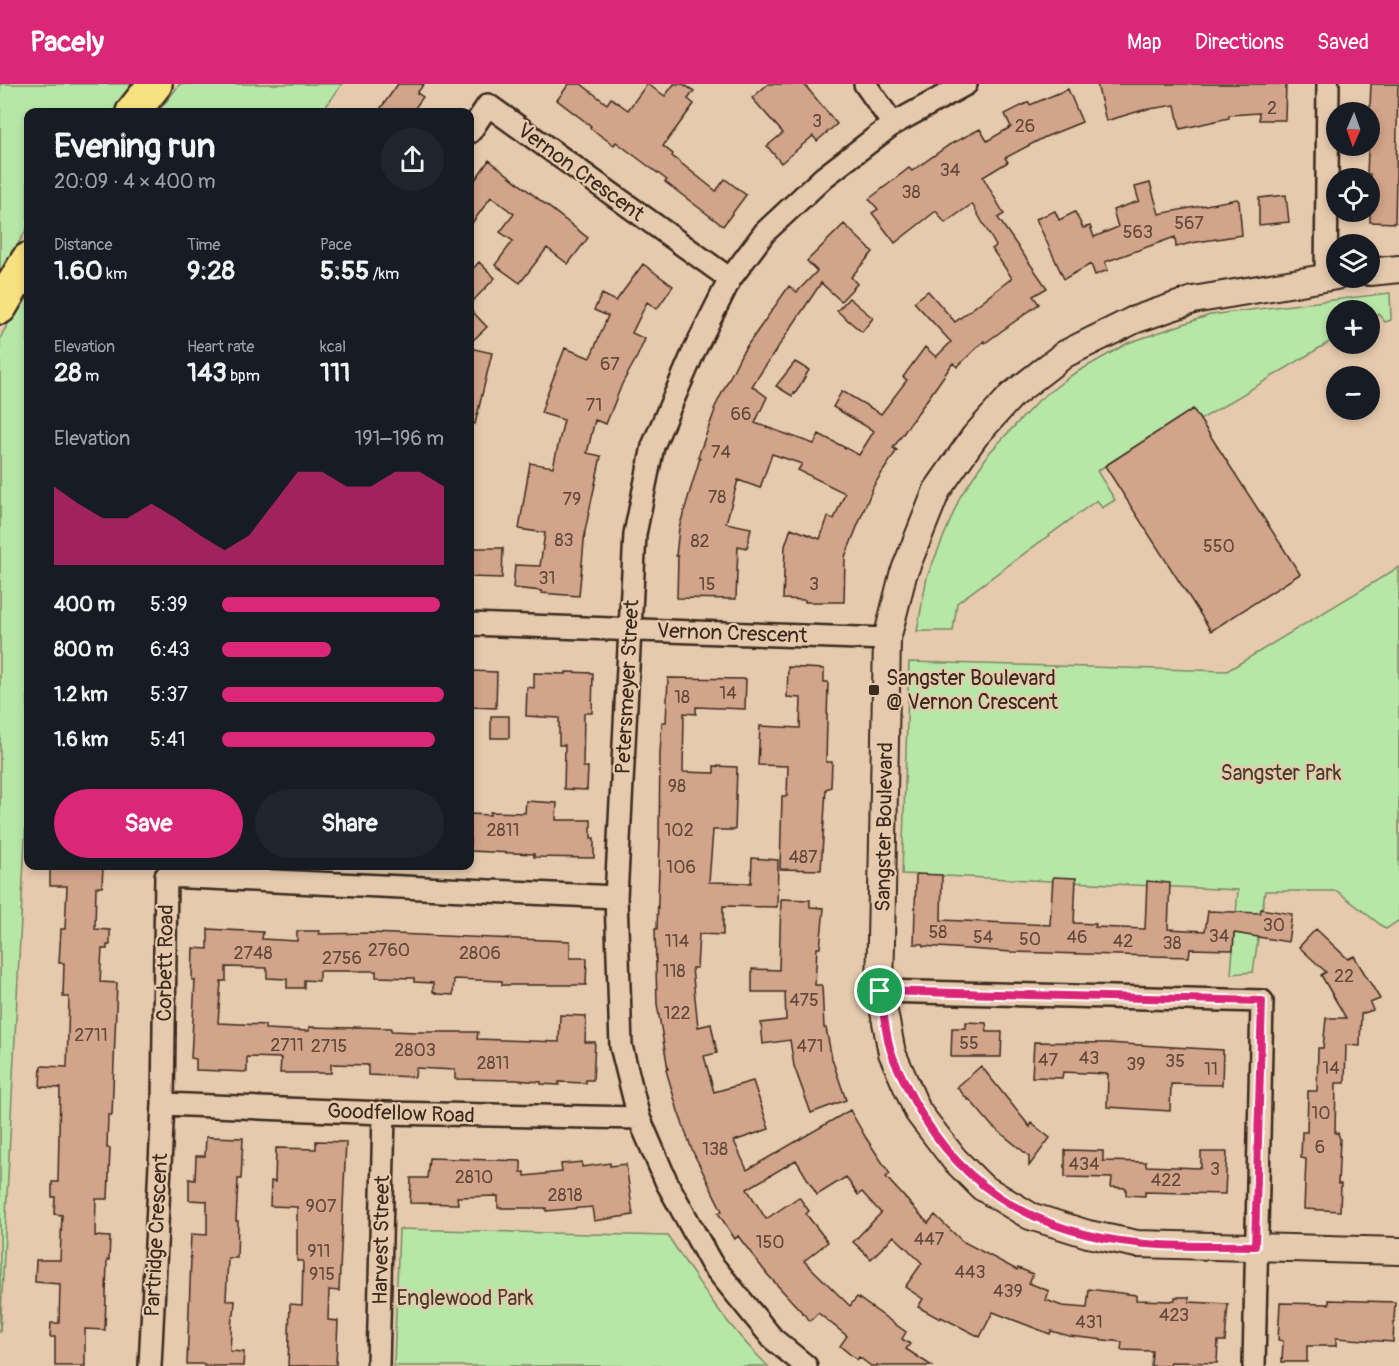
<!DOCTYPE html>
<meta charset="utf-8">
<style>
body{margin:0;font-family:Pangolin,sans-serif;background:#20242c;color:#f1f3f6;height:100vh;display:flex;flex-direction:column;font-size:22px;white-space:nowrap}
*{box-sizing:border-box;margin:0}
p{font-size:20px;color:#9ea1a6}
.icon{flex:none;width:33px;height:33px;fill:none;stroke:currentColor;stroke-width:2;stroke-linecap:round;stroke-linejoin:round}
.map{position:relative;flex:1;overflow:hidden}
.sheet{position:absolute;left:24px;top:24px;width:450px;height:762px;display:flex;flex-direction:column;background:#171b24;border-radius:12px;box-shadow:0 3px 9px #0003}
.sheet>*{flex:none}
.needle{width:39px;rotate:182deg}
.controls{position:absolute;left:1326px;top:18px;display:grid;gap:12px}
.controls a{display:grid;place-items:center;width:54px;height:54px;border-radius:50%;background:#171b24;box-shadow:0 3px 9px #0003;font-size:30px}
.pin{position:absolute;display:grid;place-items:center;width:51px;height:51px;color:#fff;margin:-26px;border:3px solid #fff;border-radius:50%;box-shadow:0 2px 6px #0007}
.round{display:grid;place-items:center;flex:none;width:63px;height:63px;border-radius:32px;background:#20242c}
.summary{display:flex;align-items:center;justify-content:space-between;height:102px;padding:0 30px}
h1{font-size:33px;font-weight:700;line-height:45px}
.figures{display:grid;grid-template-columns:repeat(3,1fr);gap:9px;height:102px;padding:6px 30px}
.figures div{display:grid;align-content:center}
.figures b{font-size:26px;font-weight:700}
.figures small{font-size:16px;font-weight:400}
.figures p{font-size:16px}
.chart{height:168px;padding:12px 30px}
.chart p{display:flex;justify-content:space-between}
.chart svg{width:100%;height:108px;margin-top:6px;fill:#db2777;opacity:.7}
.action{display:flex;gap:12px;margin-top:auto;padding:12px 30px}
.action a{flex:1;height:69px;border-radius:36px;background:#db2777;color:#fff;font-size:24px;font-weight:700;line-height:69px;text-align:center}
.action a+a{background:#20242c;color:#f1f3f6}
ul{padding:0 30px;list-style:none;font-size:20px}
li{display:grid;grid-template-columns:96px 72px 1fr;align-items:center;height:45px}
li i{height:15px;border-radius:8px;background:#db2777}
header{display:flex;align-items:center;gap:36px;box-sizing:border-box;height:84px;padding:0 30px;background:#db2777;color:#fff}
header strong{font-size:28px}
nav{display:flex;gap:33px;margin-inline-start:auto;font-size:21px}
.map>svg:first-child{display:block}
.green{fill:#b7e7a7;stroke:#798862;stroke-width:1.5}
.building{fill:#d2a489;stroke:#3b2a1e;stroke-width:1.5}
.lines{fill:none;stroke-linecap:round;stroke-linejoin:round}
.minor-casing{stroke:#3b2a1e;stroke-width:26}
.tertiary-casing{stroke:#3b2a1e;stroke-width:30}
.motorway-casing{stroke:#3b2a1e;stroke-width:38}
.minor{stroke:#e6caad;stroke-width:21}
.tertiary{stroke:#e6caad;stroke-width:26}
.motorway{stroke:#f7e281;stroke-width:33}
.route-casing{stroke:#fff;stroke-width:12}
.route{stroke:#db2777;stroke-width:8}
.poi-dot{fill:#3b2a1e;stroke:#e6caad;stroke-width:2}
.labels{text-anchor:middle;stroke-width:4.5;stroke-linejoin:round;paint-order:stroke}
.number-label{font-size:18px;fill:#614839}
.street-label{font-size:21px;fill:#3b2a1e;stroke:#e6caad}
.poi-label{font-size:21px;fill:#3b2a1e;stroke:#e6caad;text-anchor:start}
.park-label{font-size:21px;fill:#473d2c;stroke:#e6caad}
</style>
<header>
<strong>Pacely</strong>
<nav><a>Map</a><a>Directions</a><a>Saved</a></nav>
</header>
<div class="map">
<svg width="1399" height="1282" viewBox="0 0 1399 1282">
<rect width="100%" height="100%" fill="#e6caad"/>
<filter id="ink" filterUnits="userSpaceOnUse"><feTurbulence type="fractalNoise" baseFrequency=".0167" numOctaves="2"/><feDisplacementMap in="SourceGraphic" scale="12" xChannelSelector="R" yChannelSelector="G"/><feConvolveMatrix kernelMatrix="1 2 1 2 8 2 1 2 1" color-interpolation-filters="sRGB"/></filter>
<g filter="url(#ink)">
<path class="green" d="M0 0H134L113 28H28V143L0 191Z
M180 0H342L322 28H158Z
M28 208V696L0 1249V256L3 248Z
M1390 209 1391 236 1385 238 1378 229 1370 235V226H1336V254L1200 336 1193 325 1097 387 1115 416 1102 424 1097 416 957 519 953 547H917L927 493 960 413 990 368 1039 316 1072 291 1128 259 1210 231Z
M1399 483V836L1386 845 1337 807H1265L1253 888 1231 890 1238 806 902 790 909 578 1227 587Z
M399 1145 668 1152C698 1198 728 1244 768 1282H394Z"/>
<path class="building" d="M398 0H424L417 9 423 13 412 28H378Z
M569 0H581L607 20 611 14 628 26 647 0 665 12 674 0H683L694 7 688 15 694 20 663 62 673 70 672 72 716 107 725 95 746 111 723 142 665 98 667 96 616 58 614 61 590 44 591 42 557 16Z
M768 0H804L837 40 817 57 813 52 781 79 767 62 783 49 752 14Z
M1097 0H1286L1285 36H1259V29L1229 31V34L1180 45 1175 21 1143 26 1106 37Z
M1371 0H1398L1395 139 1370 138V90H1367Z
M1068 5 1082 38 1045 53 1005 74 1008 78 983 93 1004 130 998 134 1047 204 1033 212 1039 220 985 259 984 257 957 283 953 279 893 364 897 366 874 401 845 473 844 518H805V516L783 515 785 462 791 444 820 455 828 433 834 435 845 409 798 386 802 380 772 370 760 404 738 396 726 439 751 444 747 464 738 462 736 515 677 514 678 472H676L679 444 700 374 698 373 715 326 714 325 742 269 789 202 797 208 817 187 807 177 844 140 873 168 851 193 857 200 841 217 821 199 752 302 767 313 755 339 814 360 819 350 859 371 874 347 833 323 842 307 881 330 907 296 903 293 925 263 936 273 951 258 914 218 928 207 955 238 1012 194 992 165 996 162 972 120 945 139 936 127 895 159 872 129 878 125 869 115 909 84 912 87 949 61 980 45 987 57 1011 43 1005 30 1029 18 1030 21Z
M489 76 588 154 568 180 547 164 520 199 495 181 513 157 500 148 514 130 491 113 470 142V103Z
M1150 99 1159 130 1237 115 1239 117 1242 151 1191 159 1176 163 1175 153 1105 178 1108 186 1095 191 1091 180 1064 195 1036 135 1055 127 1059 136 1075 128 1083 144 1090 142 1094 153 1118 143 1113 126 1139 117 1135 103Z
M1286 111 1289 138 1259 141V114Z
M479 178 495 194 470 220V188Z
M643 180 673 202 657 225 647 218 632 249 645 255 637 273 622 300 606 340 595 336 587 369 601 372 585 447 579 512 541 509 542 507 513 504 515 481 540 482 545 449 519 445 530 379 553 383 564 336 541 329 547 310 565 264 590 274 608 232 594 226 602 210 616 217Z
M849 214 873 234 862 248 837 227Z
M470 225 487 243 470 259Z
M470 264 492 269 475 340 470 339Z
M795 278 809 286 795 310 794 309 792 312 776 302Z
M1193 325 1300 490 1211 547 1105 382Z
M470 464H503L502 494 470 493Z
M788 583 824 585V598H828L826 678H832L831 703 826 705 821 786 780 785 782 712H787L788 682 758 681 760 642 800 644 801 614 787 613Z
M470 587 497 588 496 624 470 623Z
M566 588 593 589 592 629H584L583 683H588L587 706 564 705 565 661H559V634L526 632 527 603 534 604V589L566 590Z
M668 594 746 595 745 625 696 623V630L684 629 683 688 714 689V682L737 683 735 746H713L709 798 751 799 752 774 778 776 777 823 723 822V851L699 850 697 884H692L698 943 711 940 717 969 704 972 714 1008 753 997 769 1045 734 1057 747 1086 850 1026 866 1054 890 1090 886 1093 928 1139 935 1131 962 1157 1017 1186 1018 1184 1033 1190 1029 1199 1049 1207 1046 1216 1062 1222 1087 1224 1089 1205 1136 1211V1216L1170 1217 1175 1216V1213H1189V1218L1228 1220 1225 1257H1218L1217 1279 1170 1278V1282H1151L1152 1267 1121 1266 1122 1258 1069 1252 1051 1247 1050 1250 993 1228 980 1253 941 1233 940 1235 918 1223 923 1215 905 1203 922 1179 894 1152 871 1175 853 1158 881 1129 862 1108 858 1111 846 1093 817 1111 796 1076 747 1105 766 1135 799 1113 809 1127 806 1130 828 1158 804 1177 850 1222 857 1213 906 1248 902 1255 910 1260 906 1265 932 1282H871L859 1273 857 1276 840 1262 847 1252 818 1229 810 1237 767 1190 738 1152 735 1155 718 1129 722 1127 692 1066 678 1027 666 986 668 985 657 920 655 845H657L660 755H659L660 669 662 638H666Z
M491 632H509V654H491Z
M526 717 557 719 556 736H591V754H594V774L534 773V770L470 767V730L490 731V728L525 729Z
M50 782H103L102 803H96L95 845 110 846V861H107V865H102L100 898 117 899 112 1031H108L107 1064H110L108 1115H96L95 1152 110 1153 109 1176H107L105 1246 85 1245V1282H55V1253H50L51 1239H59L60 1200 35 1198 36 1176H60L62 1131 54 1130 55 1113H52V1098H58L60 1004 40 1003 41 982 67 983 69 913H63L64 879H59L61 845H65L67 802H50Z
M916 790 942 791 941 836 1050 841 1053 793 1076 794 1074 839 1096 840 1095 843 1145 845 1147 797 1170 799 1168 845 1205 847 1208 827 1260 829 1261 825 1292 830 1288 858 1234 849 1233 866 1190 865 1189 873 1012 868 923 862V860H914Z
M781 815 810 816V823L824 824 820 864H817L815 901H822L824 944H826L832 975 846 1016 811 1029 794 982 790 956 763 960 761 939 786 936 785 908H752V885L779 886Z
M208 845 263 848 262 855 297 857V847H320L319 850 370 849 570 857V874H587L586 901H502V897L454 895 453 911 438 910 433 908V899L414 898V894L376 893V887H319V897L304 896V904H287V895L267 894V884L226 883V897H221L218 939 265 941V945L309 947V943L354 944V943L391 944V947L416 948H478L477 955 559 958 560 931 586 932 585 958H595L593 996H586V999L559 998V1001L541 1000V998L515 996 455 995V986L416 984 415 993 368 991V981L331 980V989H280L281 974 247 973V988L196 986V975L191 974 195 896H192L193 864 208 865Z
M1316 845 1348 875 1354 872 1380 915 1370 919 1373 926 1361 930 1360 962 1346 961 1345 999H1336L1335 1049H1338L1340 1055 1338 1100H1341L1340 1127 1304 1125 1306 1075 1301 1074 1302 1048H1307L1308 1007H1317L1318 964H1323L1326 934H1346L1321 891 1326 888 1299 863Z
M966 938 986 939 987 948H1002L1001 973H951L952 944H966Z
M1034 958 1107 959 1223 966 1222 1001 1171 1000 1170 1027 1107 1023 1108 990 1063 988 1062 994 1032 993Z
M981 982 1030 1043 1031 1039 1050 1054 1029 1082V1072L992 1042 969 1015 968 1016 957 1003Z
M206 1053 243 1054 241 1095H238L236 1137H238L237 1174H228L226 1216 235 1217 234 1231H232L230 1267 244 1268 243 1282H204V1280H187L191 1173H190L191 1150 207 1151V1117L189 1116V1095L195 1096 196 1072H205Z
M316 1057 346 1058 339 1207 329 1206 328 1236 338 1237 336 1281 288 1282 290 1220 302 1221 303 1177H297V1123L270 1122 271 1097 275 1098 276 1064 316 1065Z
M1065 1066 1103 1067V1077L1146 1078V1082L1201 1084V1068H1227L1225 1110 1145 1108V1112L1126 1111V1104L1111 1103 1112 1094 1065 1093Z
M429 1074 521 1077V1088H525V1092L562 1088 561 1080 582 1078V1083L610 1079V1082L626 1080 633 1131 594 1137 592 1123 546 1127V1124H498V1112L457 1113 458 1120 410 1119 411 1094H427Z
M1329 1216 1395 1218 1393 1258 1336 1254V1262H1307V1278H1282L1283 1257 1278 1256 1280 1219 1329 1220Z"/>
<g class="lines">
<g class="minor-casing">
<path id="minor" d="M865 0 893 40
M470 48 488 21 730 195
M1326 193 1328 0
M470 540 887 555
M880 907 1262 917 1254 1282
M163 1020 384 1029 639 1034
M150 1282 163 1020 166 792 616 813
M378 1282 384 1029
M806 1282 773 1255 711 1179 667 1099 639 1034 621 962 616 813 635 450 653 362 694 267 730 195 765 148 824 93 893 40 966 0"/>
</g>
<g class="tertiary-casing">
<path id="tertiary" d="M1370 188 1399 185
M1336 192 1193 216 1134 236 1065 270 1012 311 975 352 937 406 903 491 887 555 880 907 892 969 918 1028 954 1075 982 1103 1030 1132 1088 1150 1137 1160 1399 1167"/>
</g>
<g class="motorway-casing">
<path id="motorway" d="M133 28 155 0
M0 223 28 176"/>
</g>
<use href="#minor" class="minor"/>
<use href="#tertiary" class="tertiary"/>
<use href="#motorway" class="motorway"/>
</g>
</g>
<g class="lines" filter="url(#ink)">
<g class="route-casing">
<path id="route" d="M880 907 1262 917 1255 1162C1216 1161 1176 1164 1137 1159 1029 1148 951 1098 905 999 901 990 895 980 892 970 885 951 884 928 880 907Z"/>
</g>
<use href="#route" class="route"/>
</g>
<rect class="poi-dot" x="868" y="600" width="12" height="12" rx="3"/>
<g class="labels">
<g class="number-label">
<text x="1272" y="30">2</text>
<text x="817" y="43">3</text>
<text x="1025" y="48">26</text>
<text x="950" y="92">34</text>
<text x="911" y="114">38</text>
<text x="1189" y="145">567</text>
<text x="1138" y="154">563</text>
<text x="610" y="286">67</text>
<text x="594" y="327">71</text>
<text x="741" y="336">66</text>
<text x="721" y="374">74</text>
<text x="717" y="419">78</text>
<text x="572" y="421">79</text>
<text x="564" y="462">83</text>
<text x="700" y="463">82</text>
<text x="1219" y="468">550</text>
<text x="547" y="500">31</text>
<text x="707" y="506">15</text>
<text x="814" y="506">3</text>
<text x="728" y="615">14</text>
<text x="682" y="619">18</text>
<text x="677" y="708">98</text>
<text x="503" y="752">2811</text>
<text x="679" y="752">102</text>
<text x="803" y="779">487</text>
<text x="681" y="789">106</text>
<text x="1274" y="847">30</text>
<text x="938" y="854">58</text>
<text x="1219" y="858">34</text>
<text x="983" y="859">54</text>
<text x="1077" y="859">46</text>
<text x="1030" y="861">50</text>
<text x="677" y="863">114</text>
<text x="1123" y="863">42</text>
<text x="1172" y="865">38</text>
<text x="389" y="872">2760</text>
<text x="253" y="875">2748</text>
<text x="480" y="875">2806</text>
<text x="342" y="880">2756</text>
<text x="674" y="893">118</text>
<text x="1344" y="898">22</text>
<text x="804" y="922">475</text>
<text x="677" y="935">122</text>
<text x="91" y="957">2711</text>
<text x="969" y="965">55</text>
<text x="287" y="967">2711</text>
<text x="329" y="968">2715</text>
<text x="810" y="968">471</text>
<text x="415" y="972">2803</text>
<text x="1089" y="980">43</text>
<text x="1048" y="982">47</text>
<text x="1175" y="983">35</text>
<text x="493" y="985">2811</text>
<text x="1136" y="986">39</text>
<text x="1331" y="990">14</text>
<text x="1211" y="991">11</text>
<text x="1321" y="1035">10</text>
<text x="1320" y="1069">6</text>
<text x="715" y="1071">138</text>
<text x="1084" y="1086">434</text>
<text x="1215" y="1091">3</text>
<text x="474" y="1099">2810</text>
<text x="1166" y="1102">422</text>
<text x="565" y="1117">2818</text>
<text x="321" y="1128">907</text>
<text x="929" y="1161">447</text>
<text x="770" y="1164">150</text>
<text x="319" y="1173">911</text>
<text x="970" y="1194">443</text>
<text x="322" y="1196">915</text>
<text x="1008" y="1213">439</text>
<text x="1174" y="1237">423</text>
<text x="1089" y="1244">431</text>
</g>
<g class="street-label">
<text transform="translate(581 88) rotate(36)" y="7">Vernon Crescent</text>
<text transform="translate(732 549) rotate(2)" y="7">Vernon Crescent</text>
<text transform="translate(627 603) rotate(-87)" y="7">Petersmeyer Street</text>
<text transform="translate(884 743) rotate(-89)" y="7">Sangster Boulevard</text>
<text transform="translate(165 879) rotate(-89)" y="7">Corbett Road</text>
<text transform="translate(401 1029) rotate(2)" y="7">Goodfellow Road</text>
<text transform="translate(156 1151) rotate(-87)" y="7">Partridge Crescent</text>
<text transform="translate(381 1156) rotate(-89)" y="7">Harvest Street</text>
</g>
<g class="poi-label">
<text x="886" y="601">Sangster Boulevard<tspan x="886" dy="24">@ Vernon Crescent</tspan></text>
</g>
<g class="park-label">
<text x="1281" y="696">Sangster Park</text>
<text x="465" y="1221">Englewood Park</text>
</g>
</g>
</svg>
<div class="controls">
<a><svg class="needle" viewBox="-14 -14 28 28"><path d="M0-13l5 13h-10z" fill="#e53935"/><path d="M0 13l5-13h-10z" fill="#9ea1a6"/></svg></a>
<a><svg class="icon" aria-label="locate" viewBox="0 0 24 24"><circle cx="12" cy="12" r="6"/><path d="M12 2v4M12 18v4M2 12h4M18 12h4"/></svg></a>
<a><svg class="icon" aria-label="layers" viewBox="0 0 24 24"><path d="M12 4l9 5-9 5-9-5zM3 14l9 5 9-5"/></svg></a>
<a>+</a>
<a>−</a>
</div>
<div class="pin" style="left:880px;top:907px;background:#1e9e55"><svg class="icon" aria-label="arrive" viewBox="0 0 24 24"><path d="M6 21V4h12l-3 4 3 4H6"/></svg></div>
<section class="sheet">
<div class="summary"><div><h1>Evening run</h1><p>20:09 · 4 × 400 m</p></div><a class="round"><svg class="icon" aria-label="share" viewBox="0 0 24 24"><path d="M12 15V3M7 8l5-5 5 5M5 13v7h14v-7"/></svg></a></div>
<div class="figures">
<div><p>Distance</p><b>1.60<small> km</small></b></div>
<div><p>Time</p><b>9:28</b></div>
<div><p>Pace</p><b>5:55<small> /km</small></b></div>
</div>
<div class="figures">
<div><p>Elevation</p><b>28<small> m</small></b></div>
<div><p>Heart rate</p><b>143<small> bpm</small></b></div>
<div><p>kcal</p><b>111</b></div>
</div>
<div class="chart"><p><span>Elevation</span>191–196 m</p>
<svg viewBox="0 0 160 44" preserveAspectRatio="none"><path d="M0 44V12L10 19L20 25L30 25L40 19L50 25L60 32L70 38L80 32L90 19L100 6L110 6L120 12L130 12L140 6L150 6L160 12V44z"/></svg>
</div>
<ul>
<li><b>400 m</b>5:39<i style="width:98%"></i></li>
<li><b>800 m</b>6:43<i style="width:49%"></i></li>
<li><b>1.2 km</b>5:37<i style="width:100%"></i></li>
<li><b>1.6 km</b>5:41<i style="width:96%"></i></li>
</ul>
<div class="action"><a>Save</a><a>Share</a></div>
</section>
</div>
